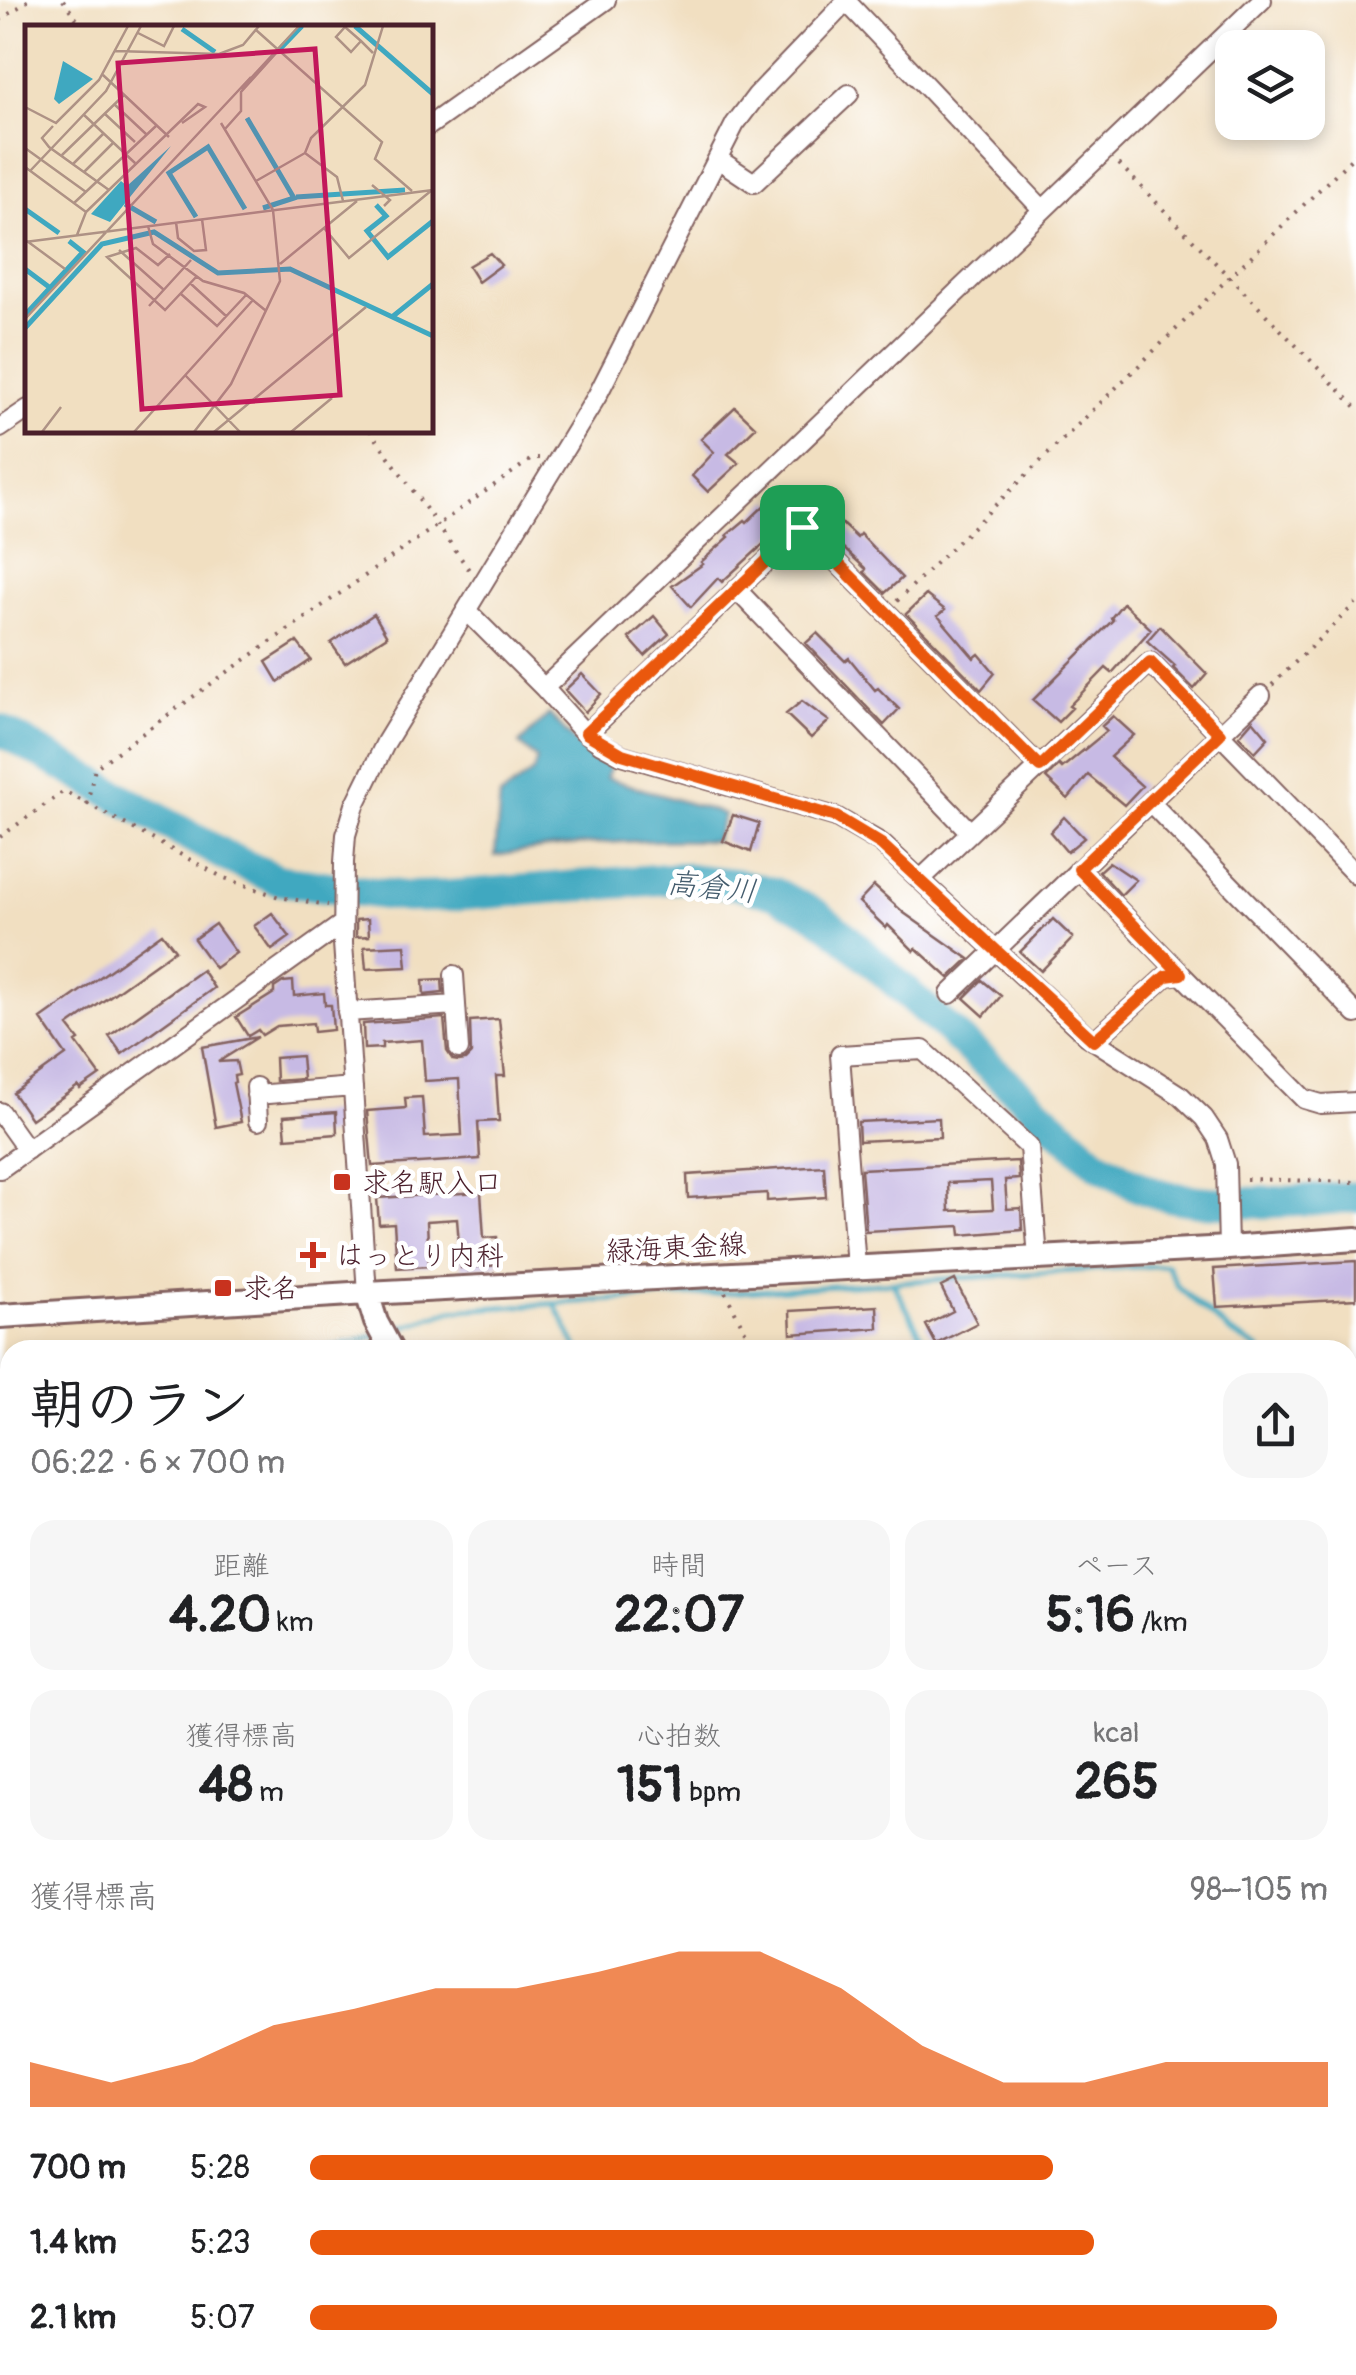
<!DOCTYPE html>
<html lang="ja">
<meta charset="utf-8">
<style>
body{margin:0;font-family:Pangolin,"Klee One",sans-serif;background:#f6f6f6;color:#202124;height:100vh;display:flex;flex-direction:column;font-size:38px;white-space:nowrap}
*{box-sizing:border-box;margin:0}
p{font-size:32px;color:#757577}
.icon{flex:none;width:55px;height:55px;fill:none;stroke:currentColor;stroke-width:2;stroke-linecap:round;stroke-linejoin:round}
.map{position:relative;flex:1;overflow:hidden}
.side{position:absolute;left:0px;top:1340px;width:1358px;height:1035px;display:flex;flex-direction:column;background:#fff;border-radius:30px 30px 0 0;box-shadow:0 5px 15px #0003}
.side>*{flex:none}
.buttons{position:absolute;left:1215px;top:30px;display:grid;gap:20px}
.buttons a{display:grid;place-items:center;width:110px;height:110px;border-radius:20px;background:#fff;box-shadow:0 5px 15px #0003;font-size:50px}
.pin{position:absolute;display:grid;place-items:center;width:85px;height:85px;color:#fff;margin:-42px;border-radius:20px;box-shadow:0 5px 15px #0006}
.round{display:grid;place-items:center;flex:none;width:105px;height:105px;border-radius:30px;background:#f6f6f6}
.overview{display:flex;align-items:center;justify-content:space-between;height:170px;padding:0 30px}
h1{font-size:55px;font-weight:700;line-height:75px}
.figures{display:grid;grid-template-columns:repeat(3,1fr);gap:15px;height:170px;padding:10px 30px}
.figures div{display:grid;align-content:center;border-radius:25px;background:#f6f6f6;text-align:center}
.figures b{font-size:50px;font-weight:700}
.figures small{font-size:28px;font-weight:400}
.figures p{font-size:28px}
.chart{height:280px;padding:20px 30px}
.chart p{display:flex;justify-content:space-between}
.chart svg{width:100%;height:180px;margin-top:10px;fill:#ea580c;opacity:.7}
ul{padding:0 30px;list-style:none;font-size:32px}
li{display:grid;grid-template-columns:160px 120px 1fr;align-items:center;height:75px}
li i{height:25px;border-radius:12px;background:#ea580c}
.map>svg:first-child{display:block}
.water{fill:#3fa8c0;stroke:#446476;stroke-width:2.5}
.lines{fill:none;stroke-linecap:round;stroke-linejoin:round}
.stream{stroke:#3fa8c0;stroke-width:5}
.river{stroke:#3fa8c0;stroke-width:32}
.building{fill:#c7bae4;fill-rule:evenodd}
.minor-casing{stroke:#846260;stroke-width:22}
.major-casing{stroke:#846260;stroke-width:28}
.path{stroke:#846260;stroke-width:4;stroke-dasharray:2.5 8;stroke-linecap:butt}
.minor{stroke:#fff;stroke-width:18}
.major{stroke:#fff;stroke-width:22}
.rail{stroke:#4a1f2b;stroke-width:5}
.route-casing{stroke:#fff;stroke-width:20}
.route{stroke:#ea580c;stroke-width:12}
.poi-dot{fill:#c8321e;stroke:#fff;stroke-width:4}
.labels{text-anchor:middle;stroke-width:9;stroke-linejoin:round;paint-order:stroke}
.poi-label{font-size:28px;fill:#4a1f2b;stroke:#fff;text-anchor:start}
.street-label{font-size:28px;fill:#4a1f2b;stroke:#fff}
.water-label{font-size:30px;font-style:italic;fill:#455d6e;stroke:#fff}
.inset-river{fill:none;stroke:#3fa8c0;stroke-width:5}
.inset-road{fill:none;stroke:#ae9285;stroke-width:2.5}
.view{fill:#c2185b;fill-opacity:0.15;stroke:#c2185b;stroke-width:5}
.inset-edge{fill:none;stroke:#4a1f2b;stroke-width:5}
</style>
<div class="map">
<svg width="1356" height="2375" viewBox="0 0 1356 2375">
<rect width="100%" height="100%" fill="#fff"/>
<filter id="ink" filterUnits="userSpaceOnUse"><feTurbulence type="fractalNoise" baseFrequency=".01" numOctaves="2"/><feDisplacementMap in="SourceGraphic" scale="20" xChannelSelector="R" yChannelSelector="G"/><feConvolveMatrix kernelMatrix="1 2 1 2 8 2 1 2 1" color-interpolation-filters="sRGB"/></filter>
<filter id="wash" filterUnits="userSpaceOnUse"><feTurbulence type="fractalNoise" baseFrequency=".0048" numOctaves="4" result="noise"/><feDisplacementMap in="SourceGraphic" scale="40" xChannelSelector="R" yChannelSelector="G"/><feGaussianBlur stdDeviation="2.25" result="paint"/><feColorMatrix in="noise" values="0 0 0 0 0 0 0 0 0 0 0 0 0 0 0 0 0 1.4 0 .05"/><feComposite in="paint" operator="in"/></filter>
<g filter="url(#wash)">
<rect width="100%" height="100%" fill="#f1dfc1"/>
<path class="water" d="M549 714 584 752 611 766 606 778 724 814 715 841C642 839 567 843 495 856L500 797 533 772 537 759 519 744Z
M1356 1412V1529L1348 1536V1420Z"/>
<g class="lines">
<path class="stream" d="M893 1283 929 1350
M555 1304 578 1350
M388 1332 453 1310 1167 1265 1177 1286 1231 1333 1260 1350
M320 1350 378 1335
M1348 1383 1356 1387
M0 1384 10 1385"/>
<path class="river" d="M0 730 227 857 278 880 406 897 449 896 680 878 742 885 774 893 816 914 844 936 1098 1164C1112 1171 1125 1180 1139 1187 1195 1212 1295 1201 1356 1197"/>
</g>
<g id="blocks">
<path class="building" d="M490 253 501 265 478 282 468 266Z
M735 407 756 427 728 454 739 463 708 492 692 476 714 452 701 439Z
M770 500 792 518 722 582 718 578 691 607 672 586 703 564 701 562 729 537 727 535 745 520 747 522Z
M828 511 857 538 860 534 902 578 885 593 864 572 866 569 817 524Z
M926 595 945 610 938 616 974 658 979 654 995 673 981 690 906 614Z
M1123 603 1151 629 1112 673 1106 668 1069 706 1072 708 1058 722 1033 700 1113 620 1111 618Z
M374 614 387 636 345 663 331 643Z
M654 616 669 634 645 656 629 638Z
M1160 626 1207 674 1194 689 1173 668 1175 666 1147 641Z
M817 633 845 661 849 658 875 690 878 688 899 709 884 725 806 643Z
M297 642 311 660 278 682 266 662Z
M582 674 601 694 585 712 565 690Z
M802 701 829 721 811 738 786 714Z
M1113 716 1134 735 1110 757 1142 786 1124 805 1088 775 1068 799 1046 778 1059 765 1062 768 1107 731 1102 726Z
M1253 720 1268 738 1255 752 1239 736Z
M733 815 759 823 751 852 723 841Z
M1064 817 1084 838 1067 852 1050 832Z
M1109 862 1136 880 1121 895 1099 871Z
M874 886 904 913 969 959 949 978 916 948 914 951 888 925 886 928 859 902Z
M272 913 290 937 272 950 254 926Z
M368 919 369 936 356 937V920Z
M1053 919 1073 938 1041 971 1020 952Z
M215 924 236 953 215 968 194 939Z
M162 933 175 950 68 1026 79 1040 76 1042 100 1075 80 1089 78 1086 31 1119 13 1093 66 1055 41 1019Z
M405 945 407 967 366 969 364 947Z
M202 970 214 988 122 1054 109 1036Z
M442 979 443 993 424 995 423 980Z
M982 980 1001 996 984 1016 964 998Z
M293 981 294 996 324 993 325 1005H331L333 1030 314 1032 313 1023 277 1026 262 1035 258 1030 248 1036 236 1017 274 993V988L283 982Z
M444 1018 447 1051 453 1060 459 1061 465 1060 471 1054 470 1021 499 1019 505 1076H496L499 1121 478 1122 480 1159 372 1166 367 1111 406 1108 405 1098 422 1097 425 1137 462 1135 459 1079 425 1081 422 1040 382 1043V1048L364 1049 363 1024Z
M258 1037 218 1062 236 1061 239 1075 234 1076 235 1082 233 1083 241 1122 216 1127 202 1047Z
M301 1056 303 1079 276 1081 275 1058Z
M336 1112 337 1134 286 1138 284 1116Z
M939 1118 940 1137 859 1141 858 1122Z
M1018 1161 1019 1179 1005 1180 1007 1209 1021 1208 1022 1230 961 1235 960 1226 866 1231 861 1169ZM991 1181 993 1209 949 1211 948 1183Z
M824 1166 826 1197 767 1201V1193L688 1198 687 1175Z
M481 1192 484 1238 497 1237 499 1265 461 1268 457 1219 427 1221 429 1266 397 1268 394 1223 379 1224 377 1198Z
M1356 1261V1299L1217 1307 1214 1269Z
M955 1280 977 1323 936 1344 926 1325 953 1311 941 1287Z
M877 1306 878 1328 791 1334 790 1311Z"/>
</g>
</g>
<g filter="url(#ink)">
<use href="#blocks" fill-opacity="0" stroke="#846260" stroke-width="2.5"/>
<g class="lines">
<g class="minor-casing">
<path id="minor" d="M845 0 1043 210
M430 125 606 0
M718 159 754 183 849 94
M0 428 28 409
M737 590 970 832
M468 612 544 688 580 728 601 744 622 755 836 817 881 843 1087 1036 1181 1096 1204 1118 1218 1139 1226 1164 1228 1248
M544 688 1262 0
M587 733 802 527 1040 767
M1150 802 1356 1014
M1079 869 1181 974
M920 880 1150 662 1356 875
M454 975 459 1049
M950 994 1261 695
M347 1012 456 1005
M1094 1041 1166 976 1181 974 1304 1099 1321 1104 1356 1102
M256 1087 258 1121
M256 1095 353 1087
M0 1112 27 1150
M0 1169 342 924
M856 1267 840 1055 923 1050 1029 1147 1038 1258
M367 1293 343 943 344 862 346 835 355 805 386 742 597 396 735 124 757 95 848 0
M0 1570 10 1578
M1348 1627 1356 1619
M1348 1754 1356 1763
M0 1832 10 1823
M1348 1900 1356 1909
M1348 2033 1356 2043
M0 2103 10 2114
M1348 2137 1356 2130
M1348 2174 1356 2183
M1348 2342 1356 2328
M244 2365 253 2375
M262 2375 272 2365
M1327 2375 1333 2365"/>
</g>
<g class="major-casing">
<path id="major" d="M367 1293 376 1322 391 1350
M0 1316 367 1293 1228 1248 1356 1239"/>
</g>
<path class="path" d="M63 0 83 28
M0 20 29 0
M1119 164 1356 407
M370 430 470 571
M897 601 1356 154
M1272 685 1356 603
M87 804 95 768 212 683 533 458H539
M0 837 64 791 222 877 279 897 328 905
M1246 1179 1356 1182
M725 1292 755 1350
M1348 2206 1356 2215"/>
<use href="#minor" class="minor"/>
<use href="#major" class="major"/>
<path class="rail" d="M1348 1387 1356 1379
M279 2375 290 2365"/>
</g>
</g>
<g class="lines" filter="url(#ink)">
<g class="route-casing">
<path id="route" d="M802 527 1040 767 1150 662 1220 734 1079 869 1181 974 1166 976 1094 1041 881 844 836 817 622 754 586 733Z"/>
</g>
<use href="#route" class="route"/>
</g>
<g class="poi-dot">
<rect x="332" y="1172" width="20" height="20" rx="5"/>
<path d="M308 1240h10v10h10v10h-10v10h-10v-10h-10v-10h10z"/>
<rect x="213" y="1278" width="20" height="20" rx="5"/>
</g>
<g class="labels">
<g class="poi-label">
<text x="362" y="1192">求名駅入口</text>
<text x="336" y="1265">はっとり内科</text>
<text x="243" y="1298">求名</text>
</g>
<g class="street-label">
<text transform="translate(676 1247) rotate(-3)" y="10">緑海東金線</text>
</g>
<g class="water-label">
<text transform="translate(712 887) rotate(6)" y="10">高倉川</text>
</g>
</g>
<g transform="translate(25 25)">
<rect width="408" height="408" fill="#f1dfc1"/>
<path d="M38 36 68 54 34 79 29 74ZM146 121 85 197 66 189 96 156 102 161Z" fill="#3fa8c0"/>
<path class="inset-river" d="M330 1 408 69M157 4 190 27M254 25 277 1M222 93 269 173 238 183M271 172 380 165M100 179 131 197M351 180 361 191 342 206 363 232 408 196M0 184 34 208M171 192 144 148 183 122 220 184M0 244 24 262M0 290 58 227 44 216M367 292 408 259M0 303 77 219 129 207 193 248 265 244 408 311"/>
<path class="inset-road" d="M231 5 357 117 350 134 387 166M113 8 139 21 149 1M336 16 326 27 311 12 320 2 336 16 348 28M90 26 194 29 218 20 234 1M78 50 144 112M216 64 274 1M89 79 121 109M0 82 31 98 74 55 103 1M58 89 110 138M80 89 110 117M196 98 248 185M28 101 17 113 24 122 84 165M200 104 216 86V67L253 26M0 123 61 167M280 128 312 152 318 176M37 130 99 70M48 139 79 108M0 142 61 187M5 146 81 66 116 1M59 147 89 117M231 156 280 128 286 113 340 60 358 1M347 160 365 175 359 181M49 178 132 100M151 197 153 213 169 226 181 225 177 194M123 201 128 219 178 256 219 268 240 285M299 203 324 233 407 165M52 210 61 187 173 79 180 82 157 98M2 216 40 244M0 217 408 165M94 225 139 265M145 229 133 240 111 223 82 232 140 285 172 251M255 239 332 176M165 258 201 291M156 269 192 301 222 269M124 281 166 235M0 294 226 52M160 350 215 407M17 407 36 382M109 407 228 275M169 407 206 359 255 256 248 185M189 407 341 282M266 407 307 373"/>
<path class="view" d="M290 24 315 370 117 384 93 38Z"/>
<rect width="408" height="408" class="inset-edge"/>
</g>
</svg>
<div class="buttons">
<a><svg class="icon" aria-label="layers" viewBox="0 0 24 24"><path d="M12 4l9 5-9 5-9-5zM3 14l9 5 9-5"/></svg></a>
</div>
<div class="pin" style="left:802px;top:527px;background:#1e9e55"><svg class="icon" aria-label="arrive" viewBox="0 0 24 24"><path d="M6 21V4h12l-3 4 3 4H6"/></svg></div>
<section class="side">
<div class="overview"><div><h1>朝のラン</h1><p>06:22 · 6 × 700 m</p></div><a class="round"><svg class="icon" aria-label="share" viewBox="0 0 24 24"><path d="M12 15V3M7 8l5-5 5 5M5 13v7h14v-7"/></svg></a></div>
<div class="figures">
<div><p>距離</p><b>4.20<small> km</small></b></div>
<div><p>時間</p><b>22:07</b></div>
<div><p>ペース</p><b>5:16<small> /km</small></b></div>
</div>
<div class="figures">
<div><p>獲得標高</p><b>48<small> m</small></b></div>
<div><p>心拍数</p><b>151<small> bpm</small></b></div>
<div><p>kcal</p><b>265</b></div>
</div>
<div class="chart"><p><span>獲得標高</span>98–105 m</p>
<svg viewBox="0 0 160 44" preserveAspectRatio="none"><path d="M0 44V33L10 38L20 33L30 24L40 20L50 15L60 15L70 11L80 6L90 6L100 15L110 29L120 38L130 38L140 33L150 33L160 33V44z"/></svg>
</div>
<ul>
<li><b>700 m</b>5:28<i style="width:73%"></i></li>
<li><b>1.4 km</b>5:23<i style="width:77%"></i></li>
<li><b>2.1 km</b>5:07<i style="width:95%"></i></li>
</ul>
</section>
</div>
